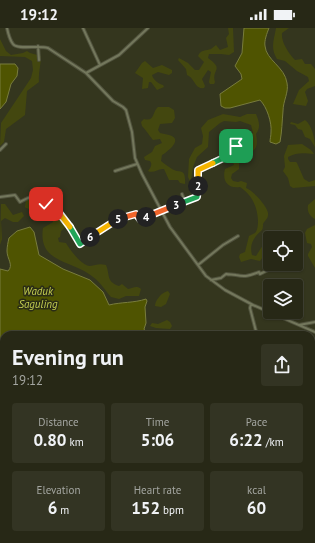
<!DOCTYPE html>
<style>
body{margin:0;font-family:"PT Sans",sans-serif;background:#333423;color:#f1f3f6;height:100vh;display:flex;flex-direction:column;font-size:15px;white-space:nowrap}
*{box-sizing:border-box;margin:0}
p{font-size:13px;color:#a4a6a1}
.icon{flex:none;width:22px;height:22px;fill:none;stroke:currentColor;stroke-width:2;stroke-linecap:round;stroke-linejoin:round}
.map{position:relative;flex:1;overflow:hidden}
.side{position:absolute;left:0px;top:303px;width:315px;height:212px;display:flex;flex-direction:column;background:#272816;border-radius:12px 12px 0 0;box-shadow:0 1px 3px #0004,0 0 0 1px #434435}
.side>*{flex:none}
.buttons{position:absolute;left:263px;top:203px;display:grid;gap:8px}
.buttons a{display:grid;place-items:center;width:40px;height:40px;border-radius:4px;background:#272816;box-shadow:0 1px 3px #0004,0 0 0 1px #434435;font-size:20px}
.pin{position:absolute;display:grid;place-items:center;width:34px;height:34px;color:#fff;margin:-17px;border-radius:8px;box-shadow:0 2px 6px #0006}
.km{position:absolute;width:20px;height:20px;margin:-10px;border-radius:50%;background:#222;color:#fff;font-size:11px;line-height:20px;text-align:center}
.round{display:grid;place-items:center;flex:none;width:42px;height:42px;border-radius:4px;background:#333423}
.headline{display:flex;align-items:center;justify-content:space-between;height:68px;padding:0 12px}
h1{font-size:22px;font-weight:800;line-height:30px}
.metrics{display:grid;grid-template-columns:repeat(3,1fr);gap:6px;height:68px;padding:4px 12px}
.metrics div{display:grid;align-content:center;border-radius:4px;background:#333423;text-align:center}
.metrics b{font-size:17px;font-weight:800}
.metrics small{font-size:11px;font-weight:400}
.metrics p{font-size:11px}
.status{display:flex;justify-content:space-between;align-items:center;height:28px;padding:0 20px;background:#272816;direction:ltr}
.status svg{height:11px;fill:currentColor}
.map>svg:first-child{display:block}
.green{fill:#43470f}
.water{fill:#4f5401;stroke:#787c3d}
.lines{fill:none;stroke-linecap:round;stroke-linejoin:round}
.minor-casing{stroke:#50523d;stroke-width:4}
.minor{stroke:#73775c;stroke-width:2}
.split-1-casing{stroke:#fff;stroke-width:8}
.split-2-casing{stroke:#fff;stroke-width:8}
.split-3-casing{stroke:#fff;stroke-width:8}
.split-4-casing{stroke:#fff;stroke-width:8}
.split-5-casing{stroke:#fff;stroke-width:8}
.split-6-casing{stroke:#fff;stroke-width:8}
.split-7-casing{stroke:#fff;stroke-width:8}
.split-8-casing{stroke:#fff;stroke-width:8}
.split-1{stroke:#22a559;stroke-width:5}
.split-2{stroke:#f5b400;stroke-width:5}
.split-3{stroke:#22a559;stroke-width:5}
.split-4{stroke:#f0652b;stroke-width:5}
.split-5{stroke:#f0652b;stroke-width:5}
.split-6{stroke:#f5b400;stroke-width:5}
.split-7{stroke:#22a559;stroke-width:5}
.split-8{stroke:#f5b400;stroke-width:5}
.labels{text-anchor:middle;stroke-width:3;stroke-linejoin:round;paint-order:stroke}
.water-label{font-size:11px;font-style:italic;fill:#c3cd4f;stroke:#2a2c15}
</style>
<div class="status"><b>19:12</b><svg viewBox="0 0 49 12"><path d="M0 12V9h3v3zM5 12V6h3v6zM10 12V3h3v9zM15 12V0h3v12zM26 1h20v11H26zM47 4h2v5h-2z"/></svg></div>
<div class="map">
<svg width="315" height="515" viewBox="0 0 315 515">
<rect width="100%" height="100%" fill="#34361e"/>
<path class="green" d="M228 0H233L234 24 229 27 221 26H209L208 30C225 42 211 41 215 54L214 56H210L209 54 211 44 208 42 202 51 205 58 204 60C197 61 196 56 192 51 191 49 189 48 187 47L186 41 178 32 179 30 188 35 195 42H199L204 34 198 28C201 21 206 23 211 21L216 17 220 22 228 19 226 10 229 6Z
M276 0H289L282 5C281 14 288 24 294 31L295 32 302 31 305 36H311L315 41V58L307 61 305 64 308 73 306 78 293 76 299 62 309 53 308 49 297 43 285 33 277 31C270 20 274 12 276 0Z
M0 11 6 23 11 27 23 25 27 23 30 25 41 28C41 37 38 45 39 54L27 63 25 87 6 101 4 114 0 118 1 95 31 50 33 42 32 33 25 29 0 28Z
M145 33 153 40 162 37 172 42V45L169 47 158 44 152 47C153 52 159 56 163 57L164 59 157 62 151 54H149L148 60 142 61 143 50 135 45 142 35Z
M158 79H169L174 82 175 90 172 95 160 96 158 102 160 105C163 106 166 106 169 107 184 111 168 123 162 127L161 133C164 136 168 138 172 141 180 146 186 139 185 156L180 155 178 152H169L164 141C158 140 154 146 148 143 150 140 153 137 150 133L145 132 144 129 152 124 155 118 162 115 160 111C158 111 155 112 153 112 152 111 145 101 142 98L141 94 144 91C155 94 152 84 158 79Z
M223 86 240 89 247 86H256C259 93 261 99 256 106 260 126 250 122 239 130V141L232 146 231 150 233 153 238 154 241 153 247 155 246 160C253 162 270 181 268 187 268 191 264 193 263 196 263 198 263 200 262 202 254 209 249 216 252 227L256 228 263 217 270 213V223L266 225 260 233 251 231 241 234 239 229 240 226 245 224 249 208C251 207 253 206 255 205 258 202 258 196 258 192 257 178 252 167 240 159 227 161 222 152 225 141L234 137 231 129C235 125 239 125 245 125L246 121 253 116 252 112 248 111 246 108 253 105 251 97 240 93 236 94 224 93 220 95 209 104 208 119 197 129 193 139 191 152 190 153 188 149 189 131 195 120 202 116 203 108 201 100 208 92Z
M305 92C312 97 315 111 315 119L310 111 305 109 302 102 298 101 295 97 290 96 291 94 298 96Z
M302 116 311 122 314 126C304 125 297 124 288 129V131L290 134H296L297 135 304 151 309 154 315 152V158L293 160 290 158 288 150 283 143 285 139 284 128 288 117Z
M37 169 41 171 46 179 57 185 67 198 61 203 60 209 58 210 59 214 66 215C70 222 82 238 90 238 96 237 99 235 106 237 110 246 106 254 119 258L122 256 128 261C133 260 137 257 141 261L139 268H126L119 271 111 269C103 260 100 253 89 246 69 232 38 234 43 200L53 194V190L52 189H43L36 183 26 180 25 179 26 172Z
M315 171V191C309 188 307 183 308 177Z
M1 176H5L13 187 22 184 24 188 18 194H13L5 190 1 193 2 211 0 217Z
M315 197V240L308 228V226L312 219 311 216 307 215 305 205 307 201Z
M279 202H283L286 210H273Z
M168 263 170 266 166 276 161 279 155 278C155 272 162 264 168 263Z
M167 292 170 294 172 298 170 301 156 300 150 298 152 295 158 296Z
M0 345 4 348V363L0 364Z"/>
<path class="water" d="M244 0H269C267 5 264 13 265 18 266 32 285 39 287 55 289 64 283 73 283 83 282 94 282 103 280 114L276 116 270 114C270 111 271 108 271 104 272 95 267 79 260 72L230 80H225L221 78 220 66 242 51 241 46 235 38 242 25Z
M0 36H15L18 40 17 48 11 56 6 74 0 81Z
M30 199 34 204 39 227 63 241 90 252 103 264 109 277C121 274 134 275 146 271L147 273 145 279 146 295 144 301 145 303 149 304 153 307H4V341H0V241L8 243C14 237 7 231 7 223 7 219 8 214 9 210L17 203Z
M315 357V515H303L301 511H311V364Z
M4 409V469L2 446 4 435Z
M0 481 4 482V511H145L143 515H0Z
M150 511H247L249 515H154Z"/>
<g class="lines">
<g class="minor-casing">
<path id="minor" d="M7 0C8 5 10 12 13 16 17 22 39 17 48 20L86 45 113 73 123 79 126 82 132 104 135 130 142 146 170 199 206 248 225 262 253 277 315 304
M83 0 100 37
M38 18 39 32
M86 45 119 27 148 0
M235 115 238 123
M0 122 6 116
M115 143 137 136
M182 166 185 174
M0 169 15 167 20 174C32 168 41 161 47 179L58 184 63 189 80 216 122 190H125L136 186 140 191 197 169 198 142 233 124 245 123
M198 237 223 217 238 208
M211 252 221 250 226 246C230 247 232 246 236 247 245 249 249 248 259 244L260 246 268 242
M251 276 250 280 257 307
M299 297 315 294"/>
</g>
<use href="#minor" class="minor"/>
</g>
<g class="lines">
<g class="split-1-casing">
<path id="split-1" d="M213 135 238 123 236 118"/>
</g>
<g class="split-2-casing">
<path id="split-2" d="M198 158V142L213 135"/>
</g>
<g class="split-3-casing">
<path id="split-3" d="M176 177 197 169 198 158"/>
</g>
<g class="split-4-casing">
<path id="split-4" d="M146 189 176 177"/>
</g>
<g class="split-5-casing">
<path id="split-5" d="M118 191 136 186 140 191 146 189"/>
</g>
<g class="split-6-casing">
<path id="split-6" d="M90 209 118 191"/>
</g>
<g class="split-7-casing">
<path id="split-7" d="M70 199 80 216 90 209"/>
</g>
<g class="split-8-casing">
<path id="split-8" d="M46 176 48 180 60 186 70 199"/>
</g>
<use href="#split-1" class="split-1"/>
<use href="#split-2" class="split-2"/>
<use href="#split-3" class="split-3"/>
<use href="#split-4" class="split-4"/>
<use href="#split-5" class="split-5"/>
<use href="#split-6" class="split-6"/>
<use href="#split-7" class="split-7"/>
<use href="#split-8" class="split-8"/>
</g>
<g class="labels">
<g class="water-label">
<text x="38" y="267">Waduk<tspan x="38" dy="13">Saguling</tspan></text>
</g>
</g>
</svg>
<div class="buttons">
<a><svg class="icon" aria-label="locate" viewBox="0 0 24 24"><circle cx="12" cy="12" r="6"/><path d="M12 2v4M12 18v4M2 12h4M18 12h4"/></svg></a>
<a><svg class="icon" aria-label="layers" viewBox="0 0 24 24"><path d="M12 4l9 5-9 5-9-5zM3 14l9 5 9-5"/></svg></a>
</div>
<div class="pin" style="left:236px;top:118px;background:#1e9e55"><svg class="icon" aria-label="arrive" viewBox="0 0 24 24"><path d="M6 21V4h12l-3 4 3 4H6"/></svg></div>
<div class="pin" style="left:46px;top:176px;background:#d93025"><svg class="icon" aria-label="check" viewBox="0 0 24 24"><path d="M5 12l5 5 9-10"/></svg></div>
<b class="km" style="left:198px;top:158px">2</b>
<b class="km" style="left:176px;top:177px">3</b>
<b class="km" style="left:146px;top:189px">4</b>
<b class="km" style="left:118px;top:191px">5</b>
<b class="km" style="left:90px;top:209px">6</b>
<section class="side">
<div class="headline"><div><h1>Evening run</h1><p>19:12</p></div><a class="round"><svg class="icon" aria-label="share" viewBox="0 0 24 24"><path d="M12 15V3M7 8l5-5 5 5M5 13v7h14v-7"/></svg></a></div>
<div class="metrics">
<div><p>Distance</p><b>0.80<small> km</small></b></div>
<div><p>Time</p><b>5:06</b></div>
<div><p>Pace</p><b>6:22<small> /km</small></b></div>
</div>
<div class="metrics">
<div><p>Elevation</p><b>6<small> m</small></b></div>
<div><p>Heart rate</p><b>152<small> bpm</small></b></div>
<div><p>kcal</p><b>60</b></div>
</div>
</section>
</div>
